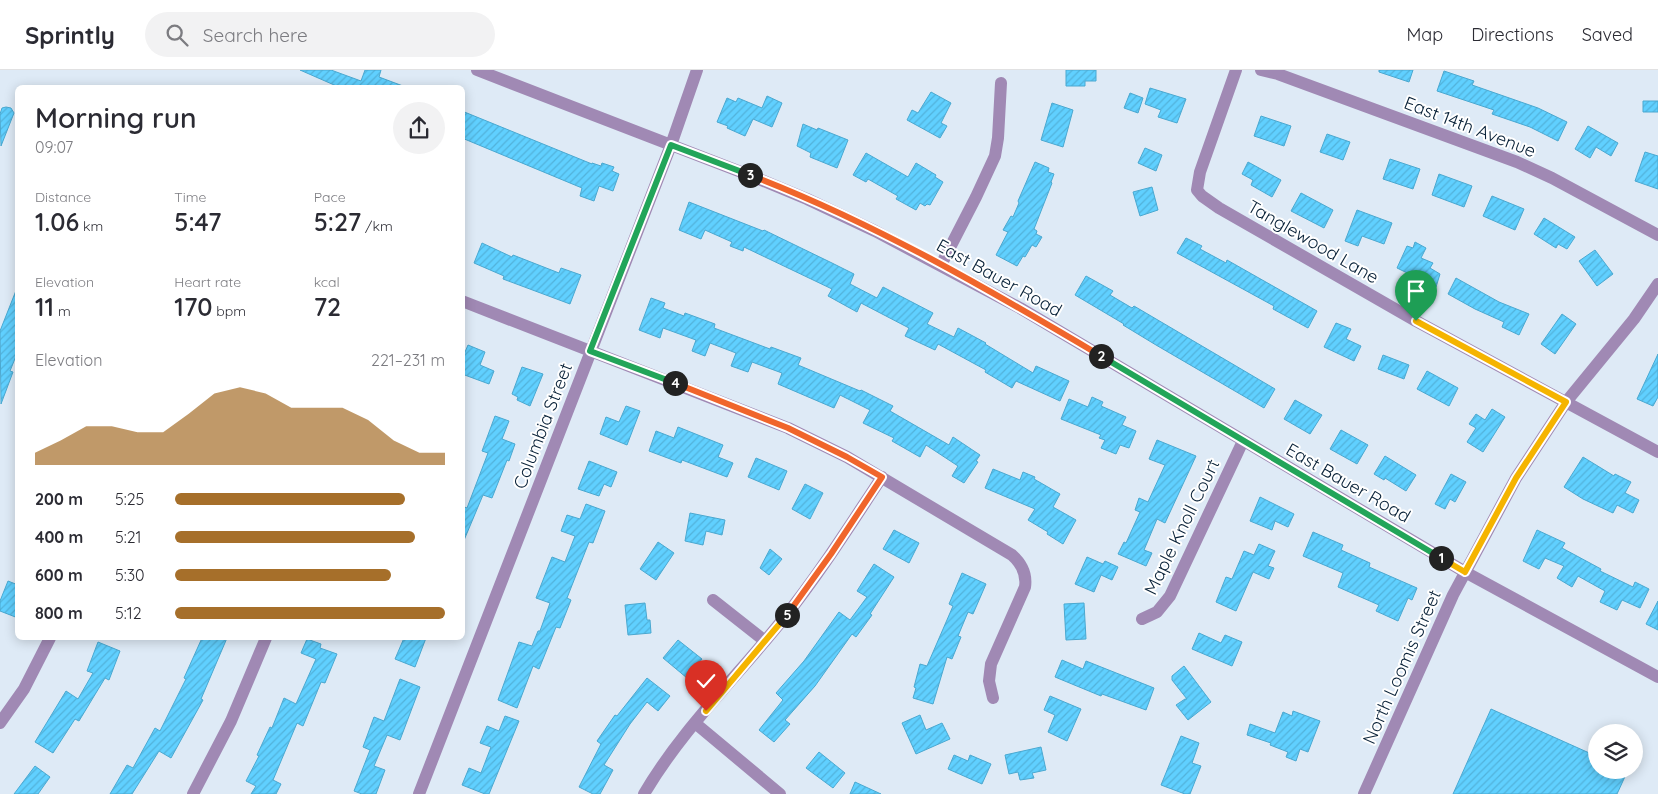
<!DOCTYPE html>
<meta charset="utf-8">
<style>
body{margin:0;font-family:Quicksand,sans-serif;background:#f2f2f3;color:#2b2b33;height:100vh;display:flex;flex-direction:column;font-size:19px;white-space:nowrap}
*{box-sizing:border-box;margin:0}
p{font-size:16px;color:#7c7c81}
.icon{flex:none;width:28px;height:28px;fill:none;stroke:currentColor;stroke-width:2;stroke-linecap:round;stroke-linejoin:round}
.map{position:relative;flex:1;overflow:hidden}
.details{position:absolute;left:15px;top:15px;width:450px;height:555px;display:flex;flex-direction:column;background:#fff;border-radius:8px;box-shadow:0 2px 12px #0003}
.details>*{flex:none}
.tools{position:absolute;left:1588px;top:654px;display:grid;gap:10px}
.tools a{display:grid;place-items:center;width:55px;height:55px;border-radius:50%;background:#fff;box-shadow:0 2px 12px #0003;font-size:25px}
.pin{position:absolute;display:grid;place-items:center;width:42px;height:42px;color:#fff;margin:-51px -21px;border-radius:50% 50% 50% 0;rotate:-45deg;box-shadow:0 0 5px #0007}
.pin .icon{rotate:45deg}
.km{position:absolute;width:25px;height:25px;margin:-12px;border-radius:50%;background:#222;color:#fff;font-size:14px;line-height:25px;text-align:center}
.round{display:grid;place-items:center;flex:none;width:52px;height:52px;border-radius:26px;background:#f2f2f3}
.head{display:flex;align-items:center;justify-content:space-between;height:85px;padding:0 20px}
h1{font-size:28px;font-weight:600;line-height:38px}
.stats{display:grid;grid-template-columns:repeat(3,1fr);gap:8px;height:85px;padding:5px 20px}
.stats div{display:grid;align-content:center}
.stats b{font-size:25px;font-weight:600}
.stats small{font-size:14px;font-weight:400}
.stats p{font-size:14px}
.chart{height:140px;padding:10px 20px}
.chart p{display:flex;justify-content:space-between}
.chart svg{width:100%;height:90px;margin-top:5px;fill:#a66f2a;opacity:.7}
ul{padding:0 20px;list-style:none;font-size:16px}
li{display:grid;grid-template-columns:80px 60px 1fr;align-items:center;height:38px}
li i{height:12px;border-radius:6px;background:#a66f2a}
header{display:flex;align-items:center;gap:30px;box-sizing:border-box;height:70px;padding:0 25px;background:#fff;border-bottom:1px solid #e1e1e2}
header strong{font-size:24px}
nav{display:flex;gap:28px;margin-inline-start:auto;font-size:18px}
.search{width:350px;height:45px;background:#f2f2f3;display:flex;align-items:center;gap:12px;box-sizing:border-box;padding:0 18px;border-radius:28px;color:#7c7c81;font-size:19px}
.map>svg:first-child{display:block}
.building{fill:url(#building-hatch);stroke:#4aa8d0}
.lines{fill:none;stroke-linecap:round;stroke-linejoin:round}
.minor{stroke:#a089b4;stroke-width:12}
.split-1-casing{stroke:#fff;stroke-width:10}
.split-2-casing{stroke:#fff;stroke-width:10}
.split-3-casing{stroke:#fff;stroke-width:10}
.split-4-casing{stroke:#fff;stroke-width:10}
.split-5-casing{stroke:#fff;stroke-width:10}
.split-6-casing{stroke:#fff;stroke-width:10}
.split-1{stroke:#f5b400;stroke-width:6}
.split-2{stroke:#22a559;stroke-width:6}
.split-3{stroke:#f0652b;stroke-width:6}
.split-4{stroke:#22a559;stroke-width:6}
.split-5{stroke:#f0652b;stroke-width:6}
.split-6{stroke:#f5b400;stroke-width:6}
.labels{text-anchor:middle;stroke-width:4;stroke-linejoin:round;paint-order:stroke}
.street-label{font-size:18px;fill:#072037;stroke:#fff}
</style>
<header>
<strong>Sprintly</strong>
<div class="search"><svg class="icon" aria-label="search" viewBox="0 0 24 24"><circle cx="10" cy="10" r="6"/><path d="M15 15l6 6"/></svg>Search here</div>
<nav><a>Map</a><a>Directions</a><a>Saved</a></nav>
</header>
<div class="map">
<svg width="1658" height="724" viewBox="0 0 1658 724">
<defs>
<pattern id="building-hatch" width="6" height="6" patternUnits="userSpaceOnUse" patternTransform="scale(1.25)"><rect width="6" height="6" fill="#60d0ff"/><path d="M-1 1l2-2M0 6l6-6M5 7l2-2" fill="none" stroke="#52b2db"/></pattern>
</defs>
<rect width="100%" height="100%" fill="#deeaf6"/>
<path class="building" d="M300 0H331L361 11 365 0H381L379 7 403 16V18H341Z
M1066 0H1096V11H1085V16H1066Z
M1379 0H1413L1409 12 1379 2Z
M1444 1 1474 11 1472 15 1538 38 1567 52 1558 71 1530 57 1492 44 1494 40 1437 21Z
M1150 18 1186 29 1177 53 1158 47 1161 40 1145 34Z
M931 22 951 33 941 53 947 56 940 68 907 50 912 40 918 43Z
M1130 23 1143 28 1138 43 1124 38Z
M767 26 782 33 772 57 753 49 745 66 727 58 728 56 717 52 727 28 736 32 738 28 762 38Z
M1643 31H1658V42H1643Z
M1052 33 1073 40 1063 77 1041 70Z
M6 37 11 38 14 43 1 76 0 44 2 38Z
M462 41 592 94V93L601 96 602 93 614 97 612 101 619 104 613 121 599 116 594 131 580 126 582 118 462 68Z
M1261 46 1291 56 1284 76 1254 66Z
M803 54 817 60 818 58 848 70 837 98 810 87 811 83 797 76Z
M1588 56 1618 73 1611 86 1596 77 1590 88 1575 79Z
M1327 64 1350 72 1343 90 1320 82Z
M1145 78 1162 85 1156 101 1138 93Z
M1645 82 1658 86V119L1635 111Z
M866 83 908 107 916 93 936 105 935 107 943 112 930 135 927 134 925 136 920 133 916 140 896 129 898 126 868 109 866 112 853 105Z
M1390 89 1420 99 1413 119 1383 109Z
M1035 92 1049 98 1048 102 1054 104 1051 112 1052 113 1034 159 1037 161 1036 164 1042 167 1036 177 1032 175 1025 187 1023 186 1017 196 996 185 1008 162 1003 160 1011 146 1013 147 1019 133 1018 131Z
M1248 92 1281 110 1272 127 1251 115 1253 110 1242 104Z
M1439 104 1472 116 1464 137 1432 125Z
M1152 117 1158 140 1140 146 1133 122Z
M1301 123 1333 140 1324 158 1291 141Z
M1492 126 1524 139 1515 160 1483 146Z
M689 132 763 161 764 160 832 193 854 204 850 214 877 228 883 217 933 243 927 254 954 267 958 258 986 273 985 274 1033 303 1036 296 1069 311 1060 331 1016 311 1012 318 985 302 986 300 938 274 935 280 905 266 909 258 861 233 857 242 828 226 832 219 744 177 743 181 730 176 732 172 705 160 701 169 679 160Z
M1357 140 1392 153 1384 174 1362 166 1358 176 1345 171Z
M1544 148 1575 167 1567 179 1558 174 1556 178 1534 164Z
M1186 168 1202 176 1200 179 1226 193 1227 190 1317 241 1308 258 1273 239 1274 236 1177 183Z
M1415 172 1426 178 1421 188 1433 193 1430 198 1440 204 1436 217 1397 198 1407 176 1413 178Z
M482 173 512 187 513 185 559 203 561 198 581 205 570 234 503 209 504 206 474 193Z
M1595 180 1613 204 1597 216 1579 191Z
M1086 206 1113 221 1110 225 1132 238 1134 236 1275 319 1264 338 1156 275 1123 255 1124 254 1075 225Z
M1456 208 1499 232 1529 244 1519 265 1502 257 1504 252 1475 239 1448 224Z
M17 218 18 281 10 301 13 302 1 334 0 261Z
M651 228 665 233 663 238 684 246 685 243 715 254 714 258 770 279 771 277 801 288 798 295 860 321 861 320 893 336 890 341 949 375 953 367 980 385 976 391 978 392 964 413 952 406 958 396 926 375 920 387 892 371 894 368 863 353 870 340 840 325 834 338 778 314 782 303 752 292 748 302 731 296 736 283 710 273 705 286 692 281 696 270 663 258 660 268 639 260Z
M1562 244 1576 254 1555 284 1541 274Z
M1336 253 1351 259 1346 269 1361 276 1354 291 1324 277Z
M468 275 485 282 480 295 494 301 489 314 462 304V289Z
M1658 284V327L1653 336 1637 329Z
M1383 285 1409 295 1404 309 1378 299Z
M522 297 543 304 530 336 517 330 518 327 512 324Z
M1427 301 1458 318 1449 336 1417 319Z
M1092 327 1103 332 1101 336 1126 347 1122 355 1136 361 1129 378 1120 375 1116 384 1101 378 1105 370 1099 368 1101 365 1061 349 1069 329 1088 337Z
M1295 330 1322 345 1310 364 1284 349Z
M626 336 640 341 627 375 600 364 606 347 619 352Z
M1492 339 1505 347 1483 382 1467 372 1476 358 1469 354 1476 344 1485 350Z
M495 346 509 351 502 369 515 374 509 391 507 390 492 428 483 425 462 475V436L467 438 488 383 482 381Z
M678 357 723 375 718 387 733 393 727 407 682 390 681 393 649 381 656 361 674 368Z
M1341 360 1368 375 1357 394 1330 379Z
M1157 370 1196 386 1165 453 1157 449 1144 480 1152 483 1146 496 1118 484 1124 472 1126 473 1140 442 1135 440 1139 428 1148 432 1165 395 1149 389Z
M1385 386 1416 405 1406 421 1385 408 1384 410 1374 404Z
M1583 387 1614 406 1615 404 1631 412 1625 423 1639 430 1633 443 1617 435 1613 443 1583 429 1564 417Z
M756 388 787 401 779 420 748 407Z
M589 391 617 402 611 417 604 414 599 426 578 419Z
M993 399 1020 410 1023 402 1035 407 1034 409 1060 424 1053 437 1076 450 1063 474 1047 464 1048 462 1028 450 1035 439 985 418Z
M1451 404 1466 412 1455 432 1450 429 1445 439 1435 434Z
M805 414 823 423 810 449 792 439Z
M1260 427 1294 444 1288 457 1275 451 1272 460 1250 451Z
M586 434 605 441 593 473 589 472 567 528 571 530 560 558 556 557 539 599 533 596 517 638 498 630 519 572 532 576 538 561H540L550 533 536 528 552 487 565 492 575 466 561 461 567 445 580 449Z
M690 443 725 450 722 465 706 461 703 475 685 471Z
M894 460 919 473 909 493 883 479Z
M1537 460 1565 473 1562 478 1601 499 1600 501 1633 517 1635 512 1649 519 1640 538 1622 530 1617 540 1600 532 1605 521 1578 506 1572 517 1557 508 1564 496 1545 488 1539 499 1523 491Z
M1313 462 1343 475 1341 480 1370 493 1369 497 1417 518 1412 530 1408 528 1398 551 1376 541 1379 535 1338 517 1343 503 1303 486Z
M658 472 674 483 656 510 640 499Z
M1259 474 1275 481 1268 496 1274 498 1269 509 1253 502 1236 541 1216 532 1226 507 1232 509 1244 481 1254 485Z
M770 479 782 489 769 505 760 498Z
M1087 487 1103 494 1105 491 1118 497 1112 510 1101 505 1094 522 1075 514Z
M874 494 894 507 870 544 872 545 856 567 852 564 815 616 785 650 790 654 774 672 759 660 783 630 776 623 804 591 839 542 850 550 867 527 857 521Z
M962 503 986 514 973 544 968 542 958 566 961 567 952 589 947 587 933 634 913 628 916 618 914 617 920 594 927 596 953 536 949 534Z
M8 511 18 515V548L0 541V531Z
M1658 531V560L1646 554Z
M645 533 647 550H650L651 563 628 565 625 535Z
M1084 533 1086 569 1066 570 1064 534Z
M1199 563 1221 573 1225 565 1242 572 1232 596 1192 579Z
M202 568H227L201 629 203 630 171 688 159 681 132 724H110L127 695 133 698 155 658 160 661 186 609 184 608Z
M404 568H426L415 597 395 589Z
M307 569 321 574 320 578 337 584 325 613 321 612 303 656 297 653 273 710 281 714 276 724H251L256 716 246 711 259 686 257 685 270 657 272 658 284 628 296 634 316 589 301 583Z
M678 570 702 589 687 608 663 588Z
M98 572 120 581 109 610 105 608 79 651 75 649 53 683 35 672 66 621 78 629 93 603 87 601Z
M1062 590 1083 599 1086 591 1154 618 1146 640 1102 624 1101 626 1055 607Z
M1184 596 1211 632 1188 650 1176 635 1185 629H1187L1172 610V606Z
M647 608 670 626 658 641 647 632 630 654 604 695 613 700 600 724H593L579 717 601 674 597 671 615 645 617 646Z
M400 609 420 617 400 670 387 665 374 696 385 700 376 724H362L354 721 370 680 363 677 374 647 384 651Z
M1050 626 1081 639 1067 671 1048 662 1055 645 1044 640Z
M1491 639 1596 686V700H1628L1617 724H1453Z
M1293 641 1320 651 1308 682 1300 679 1296 691 1286 687 1288 682 1270 675 1271 673 1247 665 1250 654 1275 663 1283 642 1292 646Z
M920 645 926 660 942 653 950 669 916 684 902 653Z
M505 646 519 651 489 724H485L462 715 469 698 481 703 491 677 480 673 487 656 499 661Z
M1181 666 1199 673 1192 693 1201 696 1190 724H1185L1161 715Z
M1041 677 1046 700 1032 703 1034 708 1020 710 1018 702 1009 704 1005 685Z
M819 682 845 703 833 718 806 698Z
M954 685 968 691 970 685 991 694 982 714 948 699Z
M35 696 50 707 38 724H14Z
M855 712 881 724H850Z"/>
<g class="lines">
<path class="minor" d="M477 0 754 107 807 129 875 161 1020 238 1465 502 1658 607
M1236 0 1200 102 1197 120 1202 126 1219 138 1416 251 1658 382
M1261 0 1278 4 1517 92 1552 108 1658 165
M941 195 976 127 995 86 998 68 1001 13
M462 231 788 358 847 387 1012 485C1022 494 1027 504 1025 517L991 594 989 611 993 628
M713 530 765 571
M1142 549 1157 542 1170 526 1243 371
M0 653 24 619 50 568
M695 653 780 724
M193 724 231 651 266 568
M419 724 671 75 697 0
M644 724C682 659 738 606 784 548 820 503 850 455 882 407
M1364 724 1453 525 1516 408 1566 332 1634 249 1658 214"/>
</g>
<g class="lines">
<g class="split-1-casing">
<path id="split-1" d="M1416 251 1566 332 1516 408 1465 502 1441 488"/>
</g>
<g class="split-2-casing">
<path id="split-2" d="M1101 286 1441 488"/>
</g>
<g class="split-3-casing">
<path id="split-3" d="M750 105C873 152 988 219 1101 286"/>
</g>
<g class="split-4-casing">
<path id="split-4" d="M675 313 590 281 671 75 750 105"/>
</g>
<g class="split-5-casing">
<path id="split-5" d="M675 313 788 358 847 387 882 407 831 484 787 545"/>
</g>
<g class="split-6-casing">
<path id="split-6" d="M706 641 787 545"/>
</g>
<use href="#split-1" class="split-1"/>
<use href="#split-2" class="split-2"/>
<use href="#split-3" class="split-3"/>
<use href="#split-4" class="split-4"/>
<use href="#split-5" class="split-5"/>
<use href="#split-6" class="split-6"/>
</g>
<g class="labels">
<g class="street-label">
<text transform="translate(1470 57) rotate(21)" y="6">East 14th Avenue</text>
<text transform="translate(1313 172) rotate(30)" y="6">Tanglewood Lane</text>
<text transform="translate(999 208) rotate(29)" y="6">East Bauer Road</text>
<text transform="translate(543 356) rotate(-69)" y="6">Columbia Street</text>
<text transform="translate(1348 413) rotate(30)" y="6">East Bauer Road</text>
<text transform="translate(1182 457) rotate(-64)" y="6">Maple Knoll Court</text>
<text transform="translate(1402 597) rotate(-66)" y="6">North Loomis Street</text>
</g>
</g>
</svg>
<div class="tools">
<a><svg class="icon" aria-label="layers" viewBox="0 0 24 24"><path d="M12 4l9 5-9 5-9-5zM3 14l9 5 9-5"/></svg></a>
</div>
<div class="pin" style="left:1416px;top:251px;background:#1e9e55"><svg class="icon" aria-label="arrive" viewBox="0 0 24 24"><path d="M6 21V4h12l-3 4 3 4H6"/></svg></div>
<div class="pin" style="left:706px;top:641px;background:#d93025"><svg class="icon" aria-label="check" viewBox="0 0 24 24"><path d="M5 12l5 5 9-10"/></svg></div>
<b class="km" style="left:1441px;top:488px">1</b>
<b class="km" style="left:1101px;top:286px">2</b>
<b class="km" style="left:750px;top:105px">3</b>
<b class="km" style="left:675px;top:313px">4</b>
<b class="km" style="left:787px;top:545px">5</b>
<section class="details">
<div class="head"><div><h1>Morning run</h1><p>09:07</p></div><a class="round"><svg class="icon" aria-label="share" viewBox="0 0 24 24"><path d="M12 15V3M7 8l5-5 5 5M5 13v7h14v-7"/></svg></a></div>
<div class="stats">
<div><p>Distance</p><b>1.06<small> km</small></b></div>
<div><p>Time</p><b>5:47</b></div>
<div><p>Pace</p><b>5:27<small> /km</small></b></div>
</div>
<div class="stats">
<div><p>Elevation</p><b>11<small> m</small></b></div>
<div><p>Heart rate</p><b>170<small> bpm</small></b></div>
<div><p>kcal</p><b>72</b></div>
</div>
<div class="chart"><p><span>Elevation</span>221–231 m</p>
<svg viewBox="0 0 160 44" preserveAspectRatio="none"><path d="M0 44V38L10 32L20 25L30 25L40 28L50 28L60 19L70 9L80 6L90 9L100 16L110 16L120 16L130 22L140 32L150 38L160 38V44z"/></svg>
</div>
<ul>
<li><b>200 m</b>5:25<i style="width:85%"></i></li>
<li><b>400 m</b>5:21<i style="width:89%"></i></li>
<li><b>600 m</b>5:30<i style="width:80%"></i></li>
<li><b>800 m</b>5:12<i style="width:100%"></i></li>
</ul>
</section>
</div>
